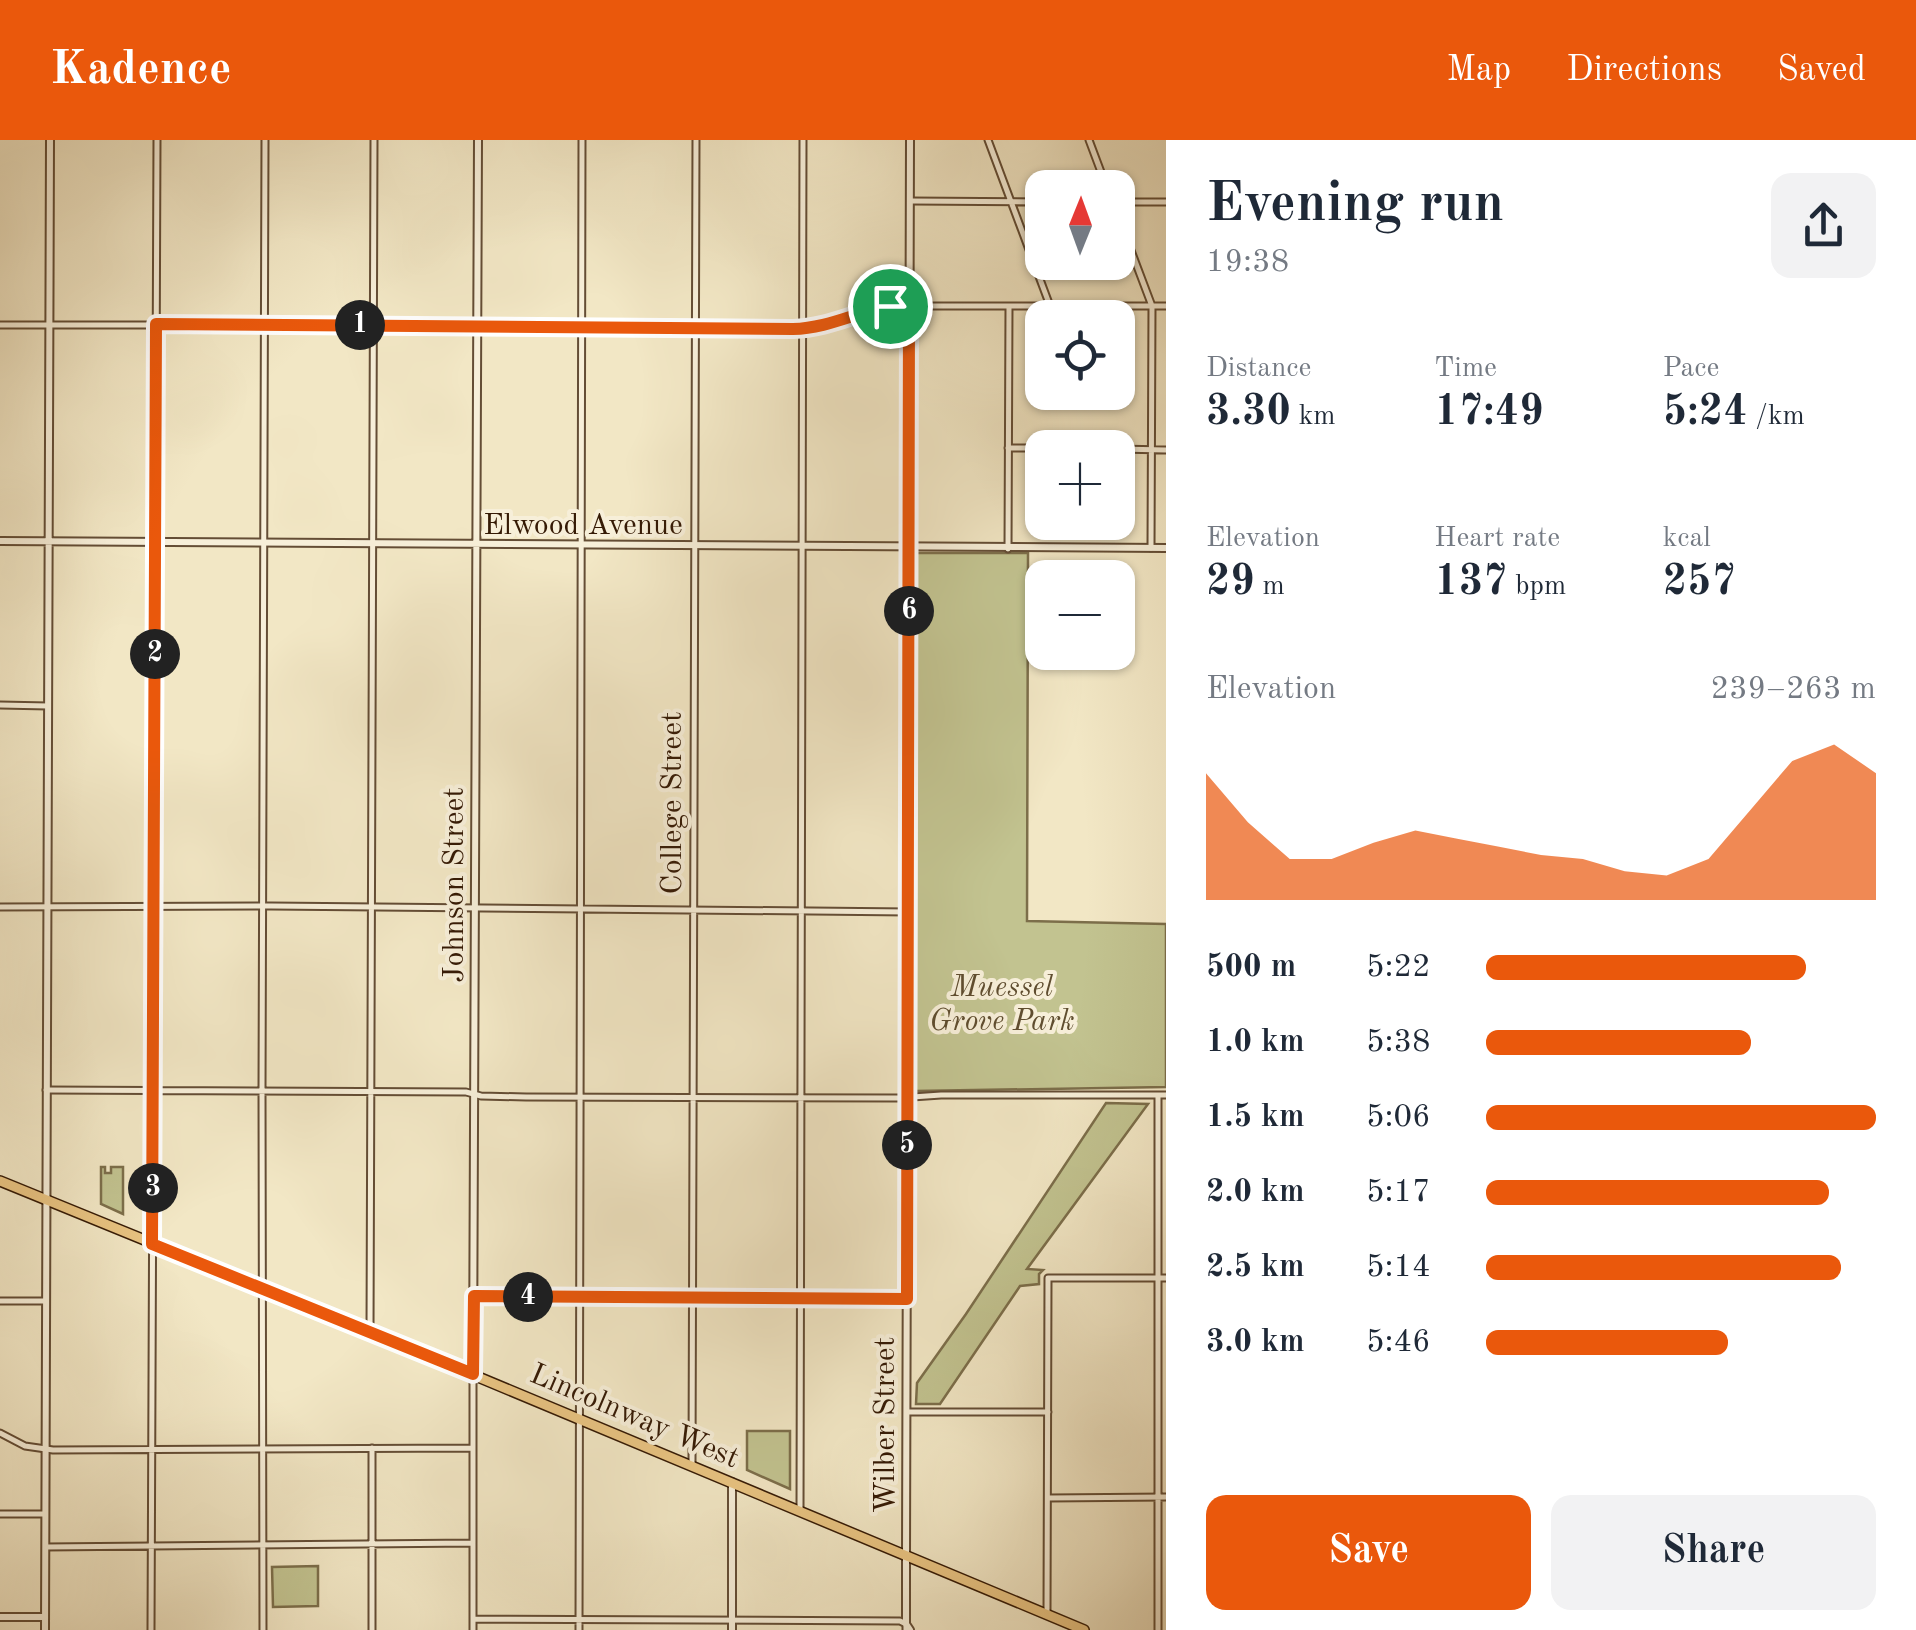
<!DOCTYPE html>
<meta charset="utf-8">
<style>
body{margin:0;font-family:"Old Standard TT",serif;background:#f2f2f3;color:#1f2937;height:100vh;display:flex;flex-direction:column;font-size:38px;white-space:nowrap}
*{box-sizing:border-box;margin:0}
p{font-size:32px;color:#747a83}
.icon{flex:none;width:55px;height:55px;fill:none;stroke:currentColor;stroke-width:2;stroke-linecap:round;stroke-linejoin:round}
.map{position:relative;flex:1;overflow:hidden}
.details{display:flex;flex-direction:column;background:#fff;width:750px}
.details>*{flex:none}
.needle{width:65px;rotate:1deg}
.controls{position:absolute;left:1025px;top:30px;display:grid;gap:20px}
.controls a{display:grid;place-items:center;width:110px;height:110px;border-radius:20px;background:#fff;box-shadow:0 2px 8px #0004;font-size:50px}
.pin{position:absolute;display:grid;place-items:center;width:85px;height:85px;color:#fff;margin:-42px;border:5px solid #fff;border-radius:50%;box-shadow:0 2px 10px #0007}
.km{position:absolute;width:50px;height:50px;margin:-25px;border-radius:50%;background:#222;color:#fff;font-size:28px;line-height:50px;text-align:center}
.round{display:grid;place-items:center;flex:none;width:105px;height:105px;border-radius:20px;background:#f2f2f3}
.summary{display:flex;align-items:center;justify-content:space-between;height:170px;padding:0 40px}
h1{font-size:55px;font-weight:800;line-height:75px}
.stats{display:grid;grid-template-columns:repeat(3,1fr);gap:15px;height:170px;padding:10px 40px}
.stats div{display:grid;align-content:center}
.stats b{font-size:42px;font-weight:800}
.stats small{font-size:28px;font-weight:400}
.stats p{font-size:28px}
.chart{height:280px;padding:20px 40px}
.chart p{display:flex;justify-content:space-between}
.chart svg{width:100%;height:180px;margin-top:10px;fill:#ea580c;opacity:.7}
.primary-button{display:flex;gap:20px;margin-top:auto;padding:20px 40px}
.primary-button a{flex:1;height:115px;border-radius:20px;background:#ea580c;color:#fff;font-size:40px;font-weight:800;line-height:115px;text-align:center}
.primary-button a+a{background:#f2f2f3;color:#1f2937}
ul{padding:0 40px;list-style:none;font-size:32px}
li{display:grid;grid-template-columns:160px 120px 1fr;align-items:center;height:75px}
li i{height:25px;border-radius:12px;background:#ea580c}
header{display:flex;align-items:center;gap:60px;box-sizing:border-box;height:140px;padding:0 50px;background:#ea580c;color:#fff}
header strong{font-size:48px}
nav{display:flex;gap:55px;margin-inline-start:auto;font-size:35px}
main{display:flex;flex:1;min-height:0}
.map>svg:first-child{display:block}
.green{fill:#c2c390;stroke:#7c6e4a;stroke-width:2.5}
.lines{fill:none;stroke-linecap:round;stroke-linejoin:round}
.minor-casing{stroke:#644d35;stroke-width:9}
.tertiary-casing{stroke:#644d35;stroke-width:10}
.primary-casing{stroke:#351a05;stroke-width:12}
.minor{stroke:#f7efd9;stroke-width:5}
.tertiary{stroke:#f7efd9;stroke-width:6}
.primary{stroke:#e9c482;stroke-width:9}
.route-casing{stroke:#fff;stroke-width:20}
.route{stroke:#ea580c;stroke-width:12}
.labels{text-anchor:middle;stroke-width:8;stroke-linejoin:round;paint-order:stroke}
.street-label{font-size:30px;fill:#351a05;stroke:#f7efd9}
.park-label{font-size:30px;font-style:italic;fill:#5f4d2f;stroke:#f7efd9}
</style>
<header>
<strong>Kadence</strong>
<nav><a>Map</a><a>Directions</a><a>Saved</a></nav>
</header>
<main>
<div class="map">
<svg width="1166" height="1490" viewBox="0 0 1166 1490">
<rect width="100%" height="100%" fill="#f2e7c5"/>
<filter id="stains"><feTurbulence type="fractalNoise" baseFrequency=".002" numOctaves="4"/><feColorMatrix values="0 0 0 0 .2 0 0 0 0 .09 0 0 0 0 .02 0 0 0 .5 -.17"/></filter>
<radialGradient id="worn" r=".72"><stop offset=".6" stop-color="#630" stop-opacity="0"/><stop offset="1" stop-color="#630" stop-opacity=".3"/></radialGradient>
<path class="green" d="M916 413H1028L1027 781 1166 784V947L915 951Z
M1106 963 1148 964 1027 1129 1043 1130 1039 1134V1144L1020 1146 940 1264H916L917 1243 966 1174Z
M101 1027H105V1033H111V1027H123V1074L101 1064Z
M747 1291H790V1349L747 1330Z
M318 1426V1466L273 1467 272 1427Z"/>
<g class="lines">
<g class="minor-casing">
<path id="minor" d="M988 0 1050 166
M1089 0 1107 48
M911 61 1042 62
M1118 62H1166
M1118 76 1152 166 1151 408
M0 185H373L793 189C828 188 857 172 890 166H1166
M1008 308H1042
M1049 308H1090
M1118 309 1166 310
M1008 409 1009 167
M0 565 48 566
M0 767 271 766 909 772
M46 950 466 952 481 956 526 957 898 958 941 955H1166
M1158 955V1490
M474 1157 907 1159
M0 1161H46
M370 1192 374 0
M473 1234V1490
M907 1272H1048
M0 1293 25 1306 53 1310 473 1308
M372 1308V1490
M692 1325 696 0
M1049 1358 1166 1357
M800 1371 803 0
M0 1374H45
M46 1407 473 1403
M1047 1472 1048 1138H1166
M473 1479 900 1481 906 1484V1490
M151 1490 157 0
M263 1490 262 950 265 0
M579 1490 582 0"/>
</g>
<g class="tertiary-casing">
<path id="tertiary" d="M910 0 906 1415V1484L910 1490
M0 401 1166 408
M473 1234 478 0
M732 1342V1490
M0 1477H45
M45 1490 50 0"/>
</g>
<g class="primary-casing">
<path id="primary" d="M0 1041 380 1196 1084 1490"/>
</g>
<use href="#minor" class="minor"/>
<use href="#tertiary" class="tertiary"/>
<use href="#primary" class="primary"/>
</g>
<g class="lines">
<g class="route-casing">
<path id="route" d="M890 166H909L907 1159 474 1156 473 1234 152 1104 156 184 793 189C829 188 856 172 890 166Z"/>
</g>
<use href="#route" class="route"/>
</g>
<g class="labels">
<g class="street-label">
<text x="583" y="394">Elwood Avenue</text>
<text transform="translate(671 663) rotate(-90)" y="10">College Street</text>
<text transform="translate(453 745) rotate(-90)" y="10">Johnson Street</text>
<text transform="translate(635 1275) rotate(23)" y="10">Lincolnway West</text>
<text transform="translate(884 1285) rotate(-90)" y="10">Wilber Street</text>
</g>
<g class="park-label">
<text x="1002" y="856">Muessel<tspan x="1002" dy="34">Grove Park</tspan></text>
</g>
</g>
<rect width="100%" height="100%" filter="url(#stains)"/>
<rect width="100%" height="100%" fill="url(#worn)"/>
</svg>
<div class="controls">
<a><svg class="needle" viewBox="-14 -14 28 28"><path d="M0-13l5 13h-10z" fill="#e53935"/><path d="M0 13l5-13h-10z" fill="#747a83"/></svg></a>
<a><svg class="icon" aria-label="locate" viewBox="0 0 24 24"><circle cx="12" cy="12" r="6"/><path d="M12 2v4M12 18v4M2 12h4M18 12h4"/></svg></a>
<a>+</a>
<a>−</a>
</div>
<div class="pin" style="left:890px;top:166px;background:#1e9e55"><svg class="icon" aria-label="arrive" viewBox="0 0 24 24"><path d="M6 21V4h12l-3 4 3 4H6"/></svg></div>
<b class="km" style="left:360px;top:185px">1</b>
<b class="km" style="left:155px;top:514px">2</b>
<b class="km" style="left:153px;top:1048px">3</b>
<b class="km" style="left:528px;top:1157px">4</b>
<b class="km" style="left:907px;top:1005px">5</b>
<b class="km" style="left:909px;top:471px">6</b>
</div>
<section class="details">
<div class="summary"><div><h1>Evening run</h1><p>19:38</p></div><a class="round"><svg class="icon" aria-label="share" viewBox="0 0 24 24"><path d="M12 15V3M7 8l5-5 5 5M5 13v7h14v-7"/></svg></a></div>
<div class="stats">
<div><p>Distance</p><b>3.30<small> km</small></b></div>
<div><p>Time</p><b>17:49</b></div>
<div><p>Pace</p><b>5:24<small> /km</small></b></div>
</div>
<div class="stats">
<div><p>Elevation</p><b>29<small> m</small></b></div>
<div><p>Heart rate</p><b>137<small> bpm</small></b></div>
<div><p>kcal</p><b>257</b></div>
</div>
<div class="chart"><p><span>Elevation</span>239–263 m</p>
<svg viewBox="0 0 160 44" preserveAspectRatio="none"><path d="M0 44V13L10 25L20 34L30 34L40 30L50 27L60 29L70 31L80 33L90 34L100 37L110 38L120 34L130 22L140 10L150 6L160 13V44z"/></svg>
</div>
<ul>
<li><b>500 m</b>5:22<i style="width:82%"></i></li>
<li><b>1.0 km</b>5:38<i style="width:68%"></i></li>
<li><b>1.5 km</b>5:06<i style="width:100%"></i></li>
<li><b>2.0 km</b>5:17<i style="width:88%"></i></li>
<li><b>2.5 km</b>5:14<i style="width:91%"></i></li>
<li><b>3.0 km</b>5:46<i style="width:62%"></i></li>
</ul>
<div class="primary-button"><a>Save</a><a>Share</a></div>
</section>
</main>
